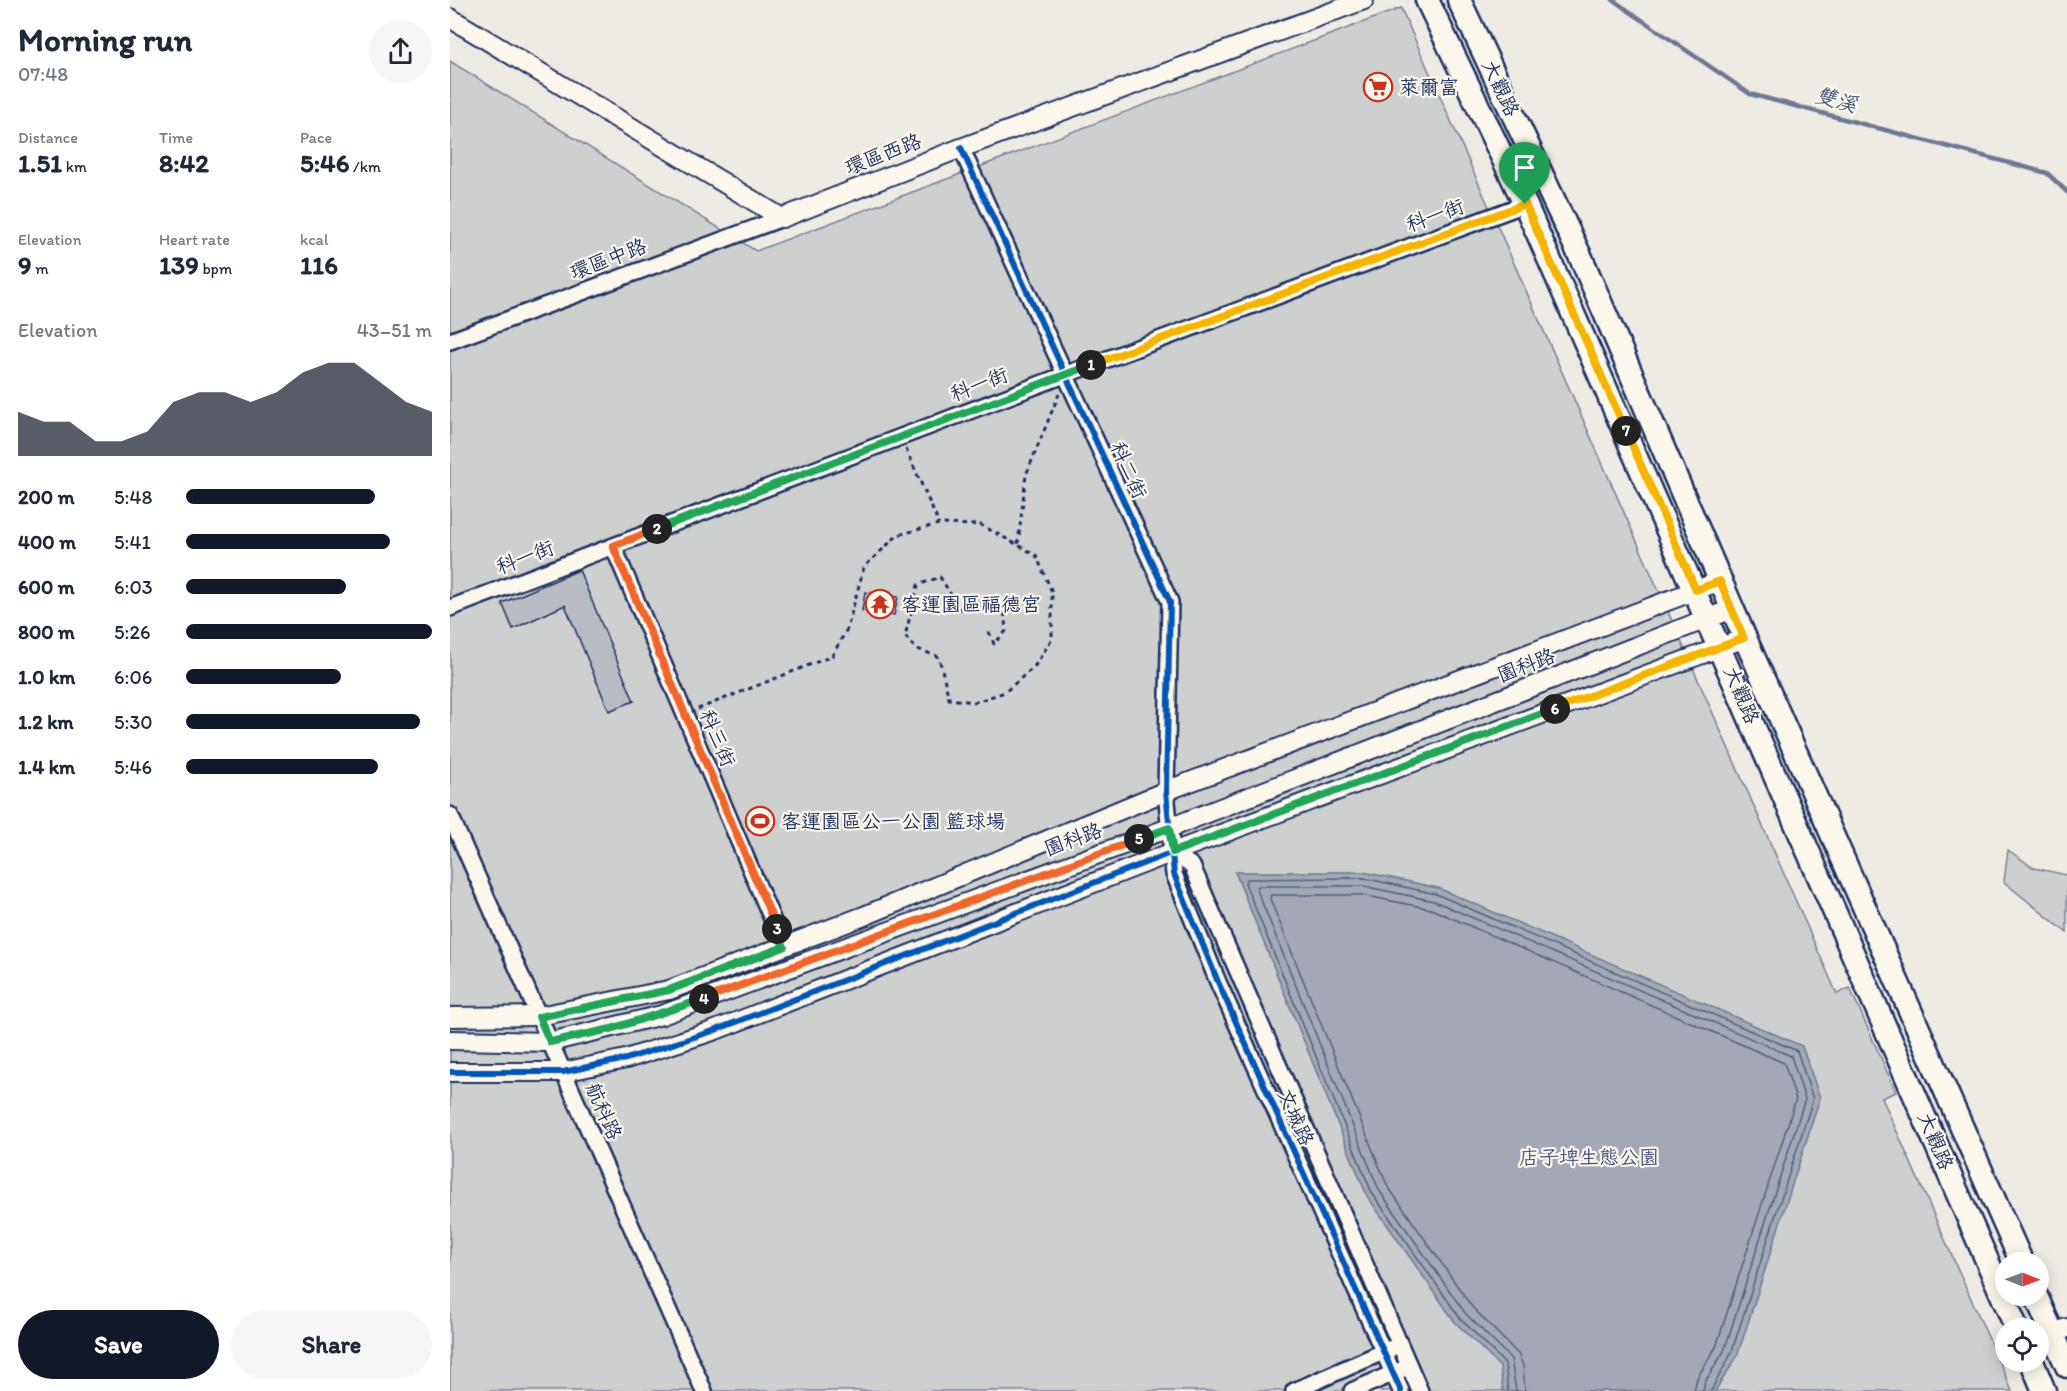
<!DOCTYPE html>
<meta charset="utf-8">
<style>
body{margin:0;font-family:Itim,"LXGW WenKai TC",sans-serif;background:#f6f6f7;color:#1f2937;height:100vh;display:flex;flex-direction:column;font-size:22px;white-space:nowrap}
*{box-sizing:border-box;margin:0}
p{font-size:20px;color:#747a83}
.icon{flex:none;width:33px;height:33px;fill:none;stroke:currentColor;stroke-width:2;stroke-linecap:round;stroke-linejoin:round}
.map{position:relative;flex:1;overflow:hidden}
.panel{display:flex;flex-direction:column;background:#fff;width:450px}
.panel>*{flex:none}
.needle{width:39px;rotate:91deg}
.fabs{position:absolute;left:1545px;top:1252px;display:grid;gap:12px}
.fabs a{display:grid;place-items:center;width:54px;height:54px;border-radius:50%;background:#fff;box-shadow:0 3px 15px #0003;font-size:30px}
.pin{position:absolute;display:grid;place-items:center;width:51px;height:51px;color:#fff;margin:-62px -26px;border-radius:50% 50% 50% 0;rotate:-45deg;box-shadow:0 0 6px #0007}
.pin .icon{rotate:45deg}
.km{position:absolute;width:30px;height:30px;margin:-15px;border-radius:50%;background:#222;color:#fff;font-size:16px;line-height:30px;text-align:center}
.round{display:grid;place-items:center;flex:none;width:63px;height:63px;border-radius:32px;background:#f6f6f7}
.headline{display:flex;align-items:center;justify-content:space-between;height:102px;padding:0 18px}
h1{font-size:33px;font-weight:800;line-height:45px}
.figures{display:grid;grid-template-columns:repeat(3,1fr);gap:9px;height:102px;padding:6px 18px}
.figures div{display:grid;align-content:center}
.figures b{font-size:26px;font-weight:800}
.figures small{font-size:16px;font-weight:400}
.figures p{font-size:16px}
.chart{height:168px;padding:12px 18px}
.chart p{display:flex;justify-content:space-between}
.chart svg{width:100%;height:108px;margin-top:6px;fill:#111827;opacity:.7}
.button{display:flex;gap:12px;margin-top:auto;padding:12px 18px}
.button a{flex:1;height:69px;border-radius:36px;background:#111827;color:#fff;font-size:24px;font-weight:800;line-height:69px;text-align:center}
.button a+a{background:#f6f6f7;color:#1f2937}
ul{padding:0 18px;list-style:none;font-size:20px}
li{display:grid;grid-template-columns:96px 72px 1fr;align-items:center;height:45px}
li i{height:15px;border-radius:8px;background:#111827}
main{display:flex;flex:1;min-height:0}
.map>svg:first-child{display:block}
.green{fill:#cecfcf;stroke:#747f96;stroke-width:1.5}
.water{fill:#a3a8b4;stroke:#6d7892;stroke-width:1.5}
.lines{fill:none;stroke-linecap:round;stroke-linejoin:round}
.shore{stroke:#515f80;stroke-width:1.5}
.stream{stroke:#6d7892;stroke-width:4.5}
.building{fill:#b9bcc3;stroke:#1b2f5e;stroke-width:1.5}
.minor-casing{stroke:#1b2f5e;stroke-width:20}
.tertiary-casing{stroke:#1b2f5e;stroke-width:22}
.primary-casing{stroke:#1b2f5e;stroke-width:27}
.path{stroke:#1b2f5e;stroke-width:3;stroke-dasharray:4.5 4.5;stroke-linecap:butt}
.minor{stroke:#fbf7ec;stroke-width:15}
.tertiary{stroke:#fbf7ec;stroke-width:18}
.primary{stroke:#fbf7ec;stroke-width:22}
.cycleway-casing{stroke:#fbf7ec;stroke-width:10}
.cycleway{stroke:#0057b8;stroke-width:6}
.split-1-casing{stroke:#fff;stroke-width:12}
.split-2-casing{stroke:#fff;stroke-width:12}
.split-3-casing{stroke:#fff;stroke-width:12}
.split-4-casing{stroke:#fff;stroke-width:12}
.split-5-casing{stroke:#fff;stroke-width:12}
.split-6-casing{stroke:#fff;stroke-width:12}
.split-7-casing{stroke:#fff;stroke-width:12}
.split-8-casing{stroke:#fff;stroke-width:12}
.split-1{stroke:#f5b400;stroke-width:8}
.split-2{stroke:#22a559;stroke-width:8}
.split-3{stroke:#f0652b;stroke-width:8}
.split-4{stroke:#22a559;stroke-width:8}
.split-5{stroke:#f0652b;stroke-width:8}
.split-6{stroke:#22a559;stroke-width:8}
.split-7{stroke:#f5b400;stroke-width:8}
.split-8{stroke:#f5b400;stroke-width:8}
.labels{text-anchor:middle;stroke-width:4.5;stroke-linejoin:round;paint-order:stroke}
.poi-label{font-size:20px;fill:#1b2f5e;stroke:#fbf7ec;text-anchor:start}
.street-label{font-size:20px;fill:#1b2f5e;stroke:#fbf7ec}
.park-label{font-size:20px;fill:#48577a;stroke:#fbf7ec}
.water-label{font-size:21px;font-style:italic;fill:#445378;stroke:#fbf7ec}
</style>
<main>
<section class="panel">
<div class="headline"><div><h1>Morning run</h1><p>07:48</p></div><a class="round"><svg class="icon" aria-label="share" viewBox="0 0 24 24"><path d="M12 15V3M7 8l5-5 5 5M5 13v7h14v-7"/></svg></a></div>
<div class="figures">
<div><p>Distance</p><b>1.51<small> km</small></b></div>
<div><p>Time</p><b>8:42</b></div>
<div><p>Pace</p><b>5:46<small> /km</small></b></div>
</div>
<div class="figures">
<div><p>Elevation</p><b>9<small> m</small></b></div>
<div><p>Heart rate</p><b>139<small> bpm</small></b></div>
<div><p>kcal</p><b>116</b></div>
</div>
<div class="chart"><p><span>Elevation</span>43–51 m</p>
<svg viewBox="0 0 160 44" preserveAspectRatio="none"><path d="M0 44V26L10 30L20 30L30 38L40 38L50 34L60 22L70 18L80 18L90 22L100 18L110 10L120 6L130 6L140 14L150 22L160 26V44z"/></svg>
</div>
<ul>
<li><b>200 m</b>5:48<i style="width:77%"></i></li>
<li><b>400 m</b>5:41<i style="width:83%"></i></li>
<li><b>600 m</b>6:03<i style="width:65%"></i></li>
<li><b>800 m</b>5:26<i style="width:100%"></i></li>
<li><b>1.0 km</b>6:06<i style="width:63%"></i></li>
<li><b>1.2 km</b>5:30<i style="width:95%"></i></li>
<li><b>1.4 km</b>5:46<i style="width:78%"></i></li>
</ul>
<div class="button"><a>Save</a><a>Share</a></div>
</section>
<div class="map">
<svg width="1617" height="1391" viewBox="0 0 1617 1391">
<rect width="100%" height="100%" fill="#eeebe4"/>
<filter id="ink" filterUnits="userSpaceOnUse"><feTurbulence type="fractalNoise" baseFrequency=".0167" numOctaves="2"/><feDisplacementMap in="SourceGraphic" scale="12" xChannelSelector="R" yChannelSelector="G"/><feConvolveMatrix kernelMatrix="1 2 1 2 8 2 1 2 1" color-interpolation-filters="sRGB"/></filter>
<g filter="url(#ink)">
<path class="green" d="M951 8 1387 994 1400 988 1446 1092 1432 1098 1562 1391H0V61L306 251Z
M1558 850 1584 868 1617 875V933L1554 882Z"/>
<path class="water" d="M785 872H914L988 888 1352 1046 1370 1098 1287 1357 1265 1391H1053L1050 1367 1005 1322 917 1196Z"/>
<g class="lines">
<path class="shore" d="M1058 1391 1055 1364 1010 1318 922 1193 795 883 797 879 914 878 986 894 1347 1051 1363 1099 1281 1354 1261 1391
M1066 1391 1061 1359 1015 1313 929 1190 807 890 808 886H913L984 901 1341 1056 1355 1099 1274 1351 1255 1382 1253 1391
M1075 1391 1073 1365 1068 1354 1022 1307 937 1185 820 899 821 895H912L981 909 1334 1063 1346 1099 1266 1347 1247 1378 1244 1391"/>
<path class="stream" d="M1163 0 1300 94 1597 173 1617 192"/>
</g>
<path class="building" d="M129 570 184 701 159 711 115 605 63 629 52 603Z
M415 592 448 597 444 615 412 611Z"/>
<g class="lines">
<g class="minor-casing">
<path id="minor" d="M511 148 720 602 716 791 724 874 768 982 951 1391
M0 341 332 218
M163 546 334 947
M0 608 617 374 1075 204
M0 815 254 1391
M723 852 742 866 970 1391
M844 1391 942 1348
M902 1391 951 1370"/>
</g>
<g class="tertiary-casing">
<path id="tertiary" d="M0 18 332 218 511 148 914 0
M0 1017 89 1016 219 990 414 916 716 791 1270 581
M0 1040 100 1042 212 1015 719 828 1282 609
M0 1072H113L176 1059 263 1031 723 852 1295 638
M1588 1339 1617 1328"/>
</g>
<g class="primary-casing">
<path id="primary" d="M977 0 1075 204 1567 1329
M1009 0 1132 260 1295 638 1572 1263
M1586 1296 1617 1366
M1582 1362 1594 1391"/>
</g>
<path class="path" d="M456 449 489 524
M568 544 576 475 609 394
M248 709 382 656 397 629 414 567 448 535 489 524 531 525 586 555 602 592V639L584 667 555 692 525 702 499 699 489 657 465 648 455 636 468 585 490 577 510 609 541 600 554 608 556 631 544 644 539 632"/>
<use href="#minor" class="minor"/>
<use href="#tertiary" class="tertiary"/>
<use href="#primary" class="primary"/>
<g class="cycleway-casing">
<path id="cycleway" d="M511 148 720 602 716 791 724 874 768 982 951 1391
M0 1072H113L176 1059 263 1031 723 852 1295 638"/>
</g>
<use href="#cycleway" class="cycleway"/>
</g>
</g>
<g class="lines" filter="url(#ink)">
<g class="split-1-casing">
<path id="split-1" d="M641 365 1075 204"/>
</g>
<g class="split-2-casing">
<path id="split-2" d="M207 529 641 365"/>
</g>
<g class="split-3-casing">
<path id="split-3" d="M207 529 163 546 327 929"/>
</g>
<g class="split-4-casing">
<path id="split-4" d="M254 999 161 1029 100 1042 89 1017 219 990 334 947 327 929"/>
</g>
<g class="split-5-casing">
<path id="split-5" d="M254 999 689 839"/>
</g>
<g class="split-6-casing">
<path id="split-6" d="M689 839 719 828 723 852 1105 709"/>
</g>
<g class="split-7-casing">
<path id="split-7" d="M1105 709 1294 638 1270 581 1246 590 1176 431"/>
</g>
<g class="split-8-casing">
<path id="split-8" d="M1075 204 1176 431"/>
</g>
<use href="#split-1" class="split-1"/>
<use href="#split-2" class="split-2"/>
<use href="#split-3" class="split-3"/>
<use href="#split-4" class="split-4"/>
<use href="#split-5" class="split-5"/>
<use href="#split-6" class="split-6"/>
<use href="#split-7" class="split-7"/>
<use href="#split-8" class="split-8"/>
</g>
<defs>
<g id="supermarket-ring" transform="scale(1.5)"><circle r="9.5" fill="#fbf7ec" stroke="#c8321e" stroke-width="1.5"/><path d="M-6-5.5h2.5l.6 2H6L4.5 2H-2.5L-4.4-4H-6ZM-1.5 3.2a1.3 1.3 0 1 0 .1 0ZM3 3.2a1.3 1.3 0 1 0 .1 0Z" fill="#c8321e"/></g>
<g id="temple-ring" transform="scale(1.5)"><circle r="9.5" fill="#fbf7ec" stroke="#c8321e" stroke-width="1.5"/><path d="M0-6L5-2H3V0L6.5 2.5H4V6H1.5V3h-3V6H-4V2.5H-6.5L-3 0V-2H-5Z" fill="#c8321e"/></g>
<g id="stadium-ring" transform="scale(1.5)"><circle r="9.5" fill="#fbf7ec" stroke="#c8321e" stroke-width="1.5"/><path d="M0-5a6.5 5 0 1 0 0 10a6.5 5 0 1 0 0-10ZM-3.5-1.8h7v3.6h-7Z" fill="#c8321e"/></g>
</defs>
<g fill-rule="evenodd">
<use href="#supermarket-ring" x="928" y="87"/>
<use href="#temple-ring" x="430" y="604"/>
<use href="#stadium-ring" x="310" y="821"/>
</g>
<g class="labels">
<g class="poi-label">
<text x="949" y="94">萊爾富</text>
<text x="451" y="611">客運園區福德宮</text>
<text x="331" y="828">客運園區公一公園 籃球場</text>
</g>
<g class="street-label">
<text transform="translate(1051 88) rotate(65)" y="7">大觀路</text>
<text transform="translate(433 154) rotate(-21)" y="7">環區西路</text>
<text transform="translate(985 215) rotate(-20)" y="7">科一街</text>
<text transform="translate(158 259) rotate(-21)" y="7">環區中路</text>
<text transform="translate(529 384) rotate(-21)" y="7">科一街</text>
<text transform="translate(679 470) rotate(66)" y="7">科二街</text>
<text transform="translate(75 557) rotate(-21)" y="7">科一街</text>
<text transform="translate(1076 665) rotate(-21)" y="7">園科路</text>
<text transform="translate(1292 695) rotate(67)" y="7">大觀路</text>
<text transform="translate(268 738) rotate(67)" y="7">科三街</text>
<text transform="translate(623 839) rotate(-20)" y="7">園科路</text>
<text transform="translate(154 1111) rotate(66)" y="7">航科路</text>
<text transform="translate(846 1117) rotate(66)" y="7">文城路</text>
<text transform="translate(1486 1141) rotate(67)" y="7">大觀路</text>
</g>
<g class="park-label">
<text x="1139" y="1164">店子埤生態公園</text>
</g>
<g class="water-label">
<text transform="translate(1386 100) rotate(15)" y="7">雙溪</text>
</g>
</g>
</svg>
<div class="fabs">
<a><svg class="needle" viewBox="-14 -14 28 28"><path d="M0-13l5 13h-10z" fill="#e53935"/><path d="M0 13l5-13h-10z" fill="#747a83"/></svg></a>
<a><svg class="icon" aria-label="locate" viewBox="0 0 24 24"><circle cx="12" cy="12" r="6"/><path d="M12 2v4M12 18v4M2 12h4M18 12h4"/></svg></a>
</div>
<div class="pin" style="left:1075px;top:204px;background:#1e9e55"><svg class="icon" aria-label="arrive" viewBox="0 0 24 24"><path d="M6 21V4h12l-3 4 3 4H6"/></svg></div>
<b class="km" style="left:641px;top:365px">1</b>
<b class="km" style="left:207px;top:529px">2</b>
<b class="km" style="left:327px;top:929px">3</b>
<b class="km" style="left:254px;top:999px">4</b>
<b class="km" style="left:689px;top:839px">5</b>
<b class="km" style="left:1105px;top:709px">6</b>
<b class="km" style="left:1176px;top:431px">7</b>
</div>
</main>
